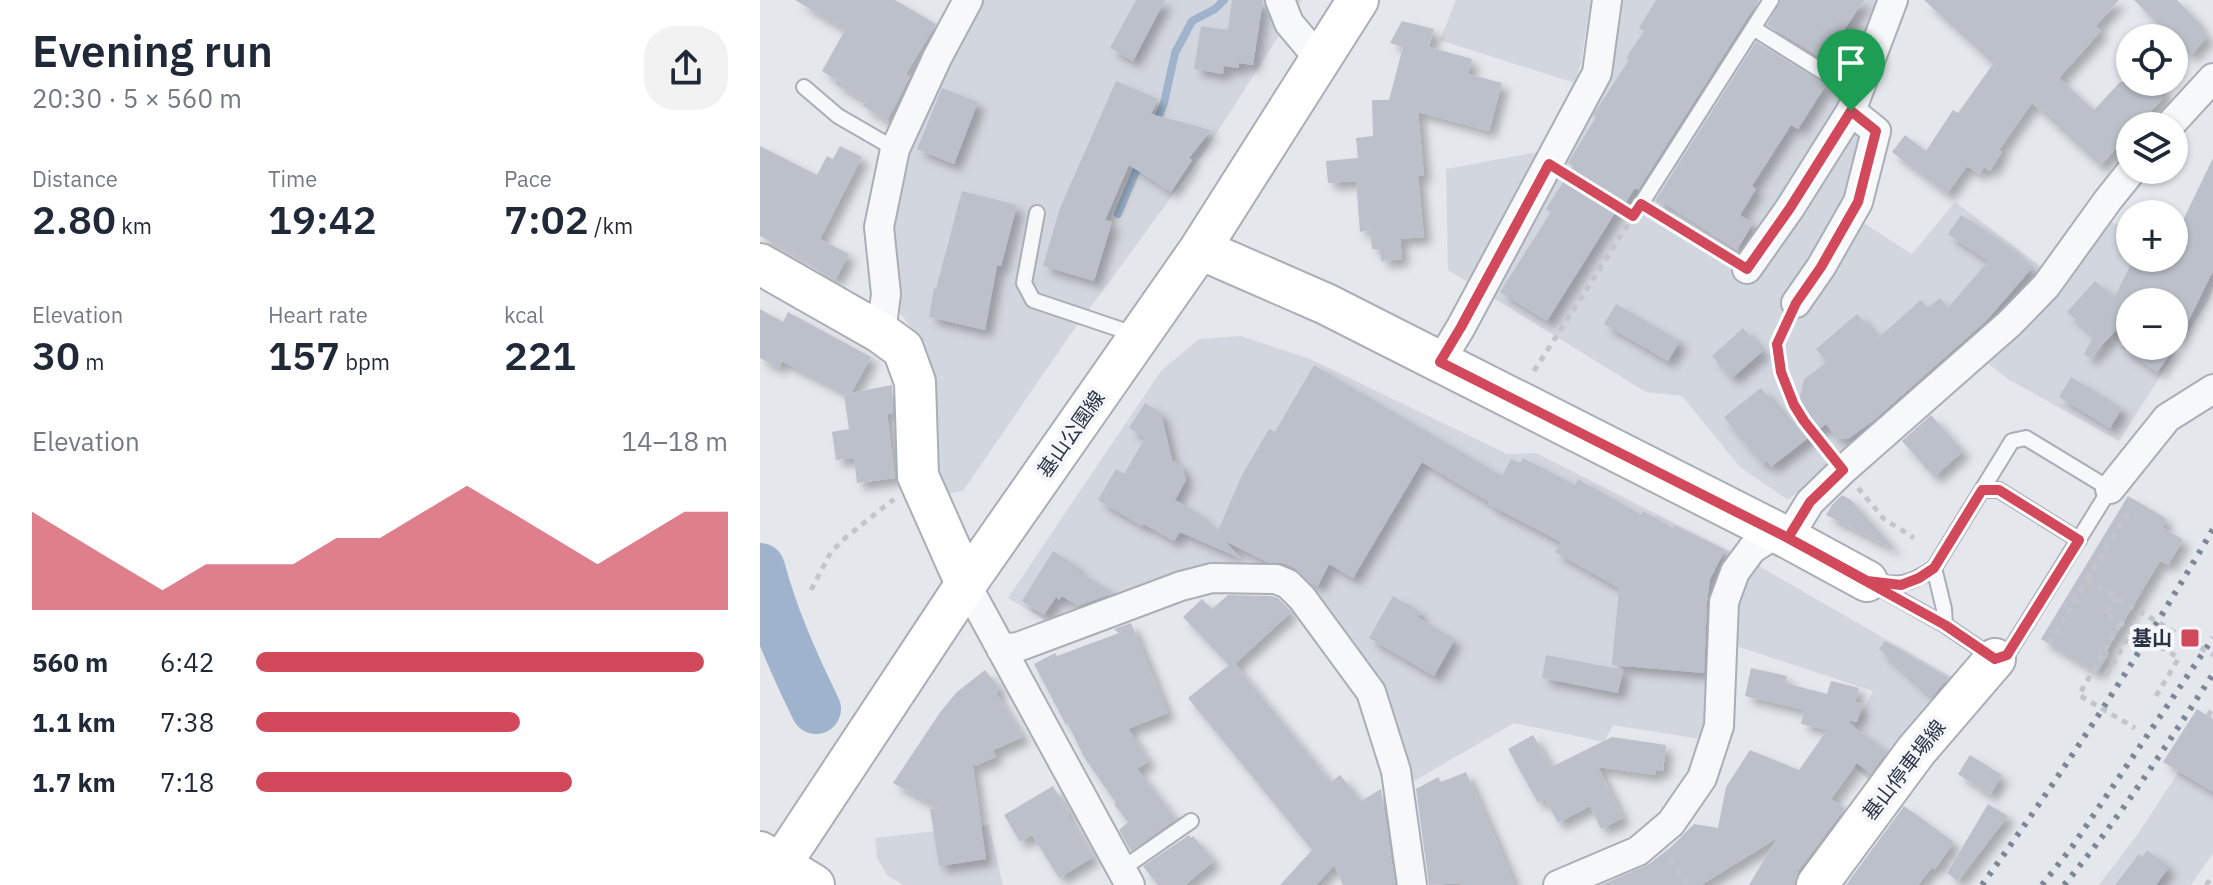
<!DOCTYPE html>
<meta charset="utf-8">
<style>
body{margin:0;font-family:"IBM Plex Sans","Noto Sans JP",sans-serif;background:#f2f2f3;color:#1f2937;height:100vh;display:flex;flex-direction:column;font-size:30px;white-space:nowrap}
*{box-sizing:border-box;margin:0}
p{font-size:26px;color:#747a83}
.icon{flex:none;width:44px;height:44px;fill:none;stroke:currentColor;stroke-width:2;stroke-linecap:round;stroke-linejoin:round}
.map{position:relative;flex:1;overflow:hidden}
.drawer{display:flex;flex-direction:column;background:#fff;width:760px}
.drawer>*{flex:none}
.fabs{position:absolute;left:1356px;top:24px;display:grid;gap:16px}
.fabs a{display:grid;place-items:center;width:72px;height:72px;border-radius:50%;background:#fff;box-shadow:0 2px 6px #0004;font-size:40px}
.pin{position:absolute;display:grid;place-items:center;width:68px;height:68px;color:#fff;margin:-82px -34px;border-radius:50% 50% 50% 0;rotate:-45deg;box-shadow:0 0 8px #0007}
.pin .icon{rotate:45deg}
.round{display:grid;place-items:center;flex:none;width:84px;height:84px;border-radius:32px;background:#f2f2f3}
.headline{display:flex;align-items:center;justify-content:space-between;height:136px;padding:0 32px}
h1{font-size:44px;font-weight:600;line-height:60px}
.stats{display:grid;grid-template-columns:repeat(3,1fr);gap:12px;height:136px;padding:8px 32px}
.stats div{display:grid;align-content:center}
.stats b{font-size:40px;font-weight:600}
.stats small{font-size:22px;font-weight:400}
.stats p{font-size:22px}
.chart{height:224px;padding:16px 32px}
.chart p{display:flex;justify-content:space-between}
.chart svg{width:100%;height:144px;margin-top:8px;fill:#d1495b;opacity:.7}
ul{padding:0 32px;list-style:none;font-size:26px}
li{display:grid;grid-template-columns:128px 96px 1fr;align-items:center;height:60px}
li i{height:20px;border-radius:10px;background:#d1495b}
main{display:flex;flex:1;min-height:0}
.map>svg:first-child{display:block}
.built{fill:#d2d6de;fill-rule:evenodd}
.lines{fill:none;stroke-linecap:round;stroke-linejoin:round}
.stream{stroke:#9fb4cc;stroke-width:8}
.river{stroke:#9fb4cc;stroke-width:50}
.building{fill:#bbc0ca;filter:url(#shadow)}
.lane-casing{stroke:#a9aeb7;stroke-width:18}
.street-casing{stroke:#a9aeb7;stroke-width:32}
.secondary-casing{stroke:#a9aeb7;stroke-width:44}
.path{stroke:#c2c5cb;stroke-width:5;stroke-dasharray:6 6;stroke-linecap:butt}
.lane{stroke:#f7f8fa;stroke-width:14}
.street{stroke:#f7f8fa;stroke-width:28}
.secondary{stroke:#fff;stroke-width:40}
.rail{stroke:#7d8696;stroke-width:6;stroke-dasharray:4 8;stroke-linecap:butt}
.path-bridge{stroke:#c2c5cb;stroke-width:5;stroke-dasharray:6 6;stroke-linecap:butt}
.route-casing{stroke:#fff;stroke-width:16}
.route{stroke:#d1495b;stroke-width:10}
.poi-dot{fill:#d1495b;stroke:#f4f6f9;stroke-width:3}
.labels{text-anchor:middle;stroke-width:8;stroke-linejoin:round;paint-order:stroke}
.street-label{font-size:20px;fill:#2b3445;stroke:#f4f6f9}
.poi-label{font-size:20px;font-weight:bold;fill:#2b3445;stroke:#f4f6f9;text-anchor:end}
</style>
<main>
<section class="drawer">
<div class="headline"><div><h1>Evening run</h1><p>20:30 · 5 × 560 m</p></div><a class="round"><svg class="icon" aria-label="share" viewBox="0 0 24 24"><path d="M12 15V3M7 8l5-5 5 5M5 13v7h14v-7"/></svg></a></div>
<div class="stats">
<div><p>Distance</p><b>2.80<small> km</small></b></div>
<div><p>Time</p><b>19:42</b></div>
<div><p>Pace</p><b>7:02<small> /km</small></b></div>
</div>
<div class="stats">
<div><p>Elevation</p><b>30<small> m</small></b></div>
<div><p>Heart rate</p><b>157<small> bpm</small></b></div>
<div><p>kcal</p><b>221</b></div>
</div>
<div class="chart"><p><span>Elevation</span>14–18 m</p>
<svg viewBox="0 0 160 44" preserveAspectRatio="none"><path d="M0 44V14L10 22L20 30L30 38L40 30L50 30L60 30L70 22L80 22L90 14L100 6L110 14L120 22L130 30L140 22L150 14L160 14V44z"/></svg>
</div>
<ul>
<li><b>560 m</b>6:42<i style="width:95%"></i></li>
<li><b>1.1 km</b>7:38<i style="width:56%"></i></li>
<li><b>1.7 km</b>7:18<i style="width:67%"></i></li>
</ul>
</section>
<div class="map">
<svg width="1453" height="885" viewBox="0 0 1453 885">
<defs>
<filter id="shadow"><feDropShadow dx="7" dy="7" stdDeviation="4" flood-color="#0004"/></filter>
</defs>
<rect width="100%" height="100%" fill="#e4e7ec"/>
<path class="built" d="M221 0H542L443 154 308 338 203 491 177 496 167 472 163 343 139 312 131 223 141 158Z
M696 0H831L821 63 815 83 680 40Z
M858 0H1121L1080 108 1108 139 1099 220 1152 254 1195 202 1283 268 1228 331 1028 500 980 467 922 396 886 392 688 270 686 169 805 147Z
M1345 218 1370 232V258H1414V255L1453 276V288L1448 301 1359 441 1248 379 1225 361ZM1370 302H1414V346H1370Z
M481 336 550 359 747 454 776 453 999 566 1202 683 1114 785 1080 754 1113 691 970 644 946 740 853 725 844 742 754 723 642 788 622 686 512 567 290 623 248 598 401 371 439 339Z
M1453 720V853L1431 885H1339L1377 835Z
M229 825 243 885H143L127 875 117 858 115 838Z"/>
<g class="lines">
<path class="stream" d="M396 123 404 103 415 53 432 21 455 9 464 0
M358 214 380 162"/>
<path class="river" d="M0 568C14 619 33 662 56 709"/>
</g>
<path class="building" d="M35 0H135L176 24 146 74 150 76 127 121 103 106 105 101 75 84 77 80 62 71 85 30Z
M376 0H405L373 61 350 48Z
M472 0H503L493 65 479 63V68L464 66 463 74 434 69 441 26 468 30Z
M896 0H999L878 190 875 188 866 202 863 200 787 321 740 292 791 212 786 209 813 166 808 163 836 117 833 116 835 112 869 60 866 58 884 31 879 28Z
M1021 0H1104L1082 33 1097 43 1081 69 1007 25Z
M1164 0H1359L1336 26 1341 31 1299 78 1334 110 1360 82H1394L1407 94 1377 126H1370V133L1340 166 1272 103 1239 150 1242 152 1230 171 1224 167 1219 174 1207 166 1187 194 1132 152 1145 135 1166 151 1193 110 1198 113 1233 64Z
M1374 0H1417L1440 24 1438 26 1448 36 1430 56Z
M642 21 674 29 669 47 712 59 708 74 742 83 729 131 658 112 664 176H658L664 237 640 239 642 259 621 261 620 249H612L610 230 600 232 596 181 568 183 566 161 598 158 596 138 613 136 612 100H629L643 47 630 43Z
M996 42 1066 85 1038 129 1031 125 992 186 996 189 980 215 993 223 977 250 904 203 902 205 895 201Z
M356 81 398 99 391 114 451 130 429 158 432 160 411 192 369 165 345 220 352 222 334 281 283 266 300 208Z
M182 88 218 102 194 164 157 149Z
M0 146 57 175 67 156 73 159 80 146 102 157 60 239 89 254 75 280 52 267 53 264 0 236Z
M1453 158V271L1416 346 1397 372 1359 346H1414V302H1370V315L1330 358 1324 354 1334 336 1307 312 1335 281 1354 298 1374 258H1414V239Z
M202 191 257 205 241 266H237L225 330 169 317 174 288 176 289Z
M1201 215 1242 242 1272 268 1226 321 1113 421 1088 439 1077 438 1066 424 1011 467 1007 461 1003 464 964 417 1001 388 1033 427 1044 379 1067 362 1056 349 1097 314 1118 338 1161 300 1168 308 1180 298 1188 308 1228 261 1188 234Z
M856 304 920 341 908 361 844 324Z
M0 309 23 322 28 312 111 357 91 393 132 385 133 413 127 414 135 478 97 483 94 458 76 460 72 432 89 429 84 395 88 394 22 361 19 368 0 358Z
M983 328 1003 351 972 378 952 356Z
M554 365 742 476 751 459 760 463 763 458 815 485 818 479 881 515 883 511 913 528 914 525 965 550 950 579 947 601 944 673 852 665 859 588 795 552 801 542 728 504 729 502 662 462 593 578 569 564 558 586 550 582 535 568 522 563 507 562 465 541 480 558 420 532 414 541 384 524 382 526 338 500 356 469 364 474 385 438 369 428 385 403 401 413 412 460 422 466 426 480 415 500 438 513 457 533 482 475 509 429 515 432Z
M1311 377 1362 408 1350 428 1299 397Z
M1171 415 1203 451 1174 477 1142 441Z
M1082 495 1091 500 1134 548 1133 549 1066 515 1072 505Z
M1368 496 1407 519 1402 527 1423 540 1408 565 1400 561 1346 651 1349 653 1337 673 1281 639Z
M293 551 318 567 316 570 354 593 318 606 302 596 299 600 296 597 284 615 262 601Z
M468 595 512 596 518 598 531 612 475 664 571 782 580 775 601 801 621 789 635 885H583L574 865 556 885H520L552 850 428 698 469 665 423 617 442 599 452 609Z
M633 596 661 612 657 617 695 639 674 676 609 638Z
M371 623 408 713 368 729 389 761 377 769 416 819 371 851 359 830 368 822 354 804 356 803 324 757 308 724 306 725 274 664 295 653 297 656 359 633 354 629Z
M1125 641 1188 678 1172 697 1119 649Z
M786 655 863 670 858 693 782 678Z
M991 668 1027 676 1025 683 1067 694 1071 681 1099 688 1095 702 1102 704 1097 722 1090 720 1089 723 1127 752 1111 774 1097 763 1071 799 1085 808 1038 871 1034 885H989L1017 838 941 885H841L889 864 912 846 934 824 958 828 966 787 990 750 1039 770 1067 730 1041 724 1044 710 985 696Z
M225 670 240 689 236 693 263 737 233 750 236 757 215 766 212 760 226 859 179 866 170 809 178 808 133 783 181 711 197 692Z
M1437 709 1453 719V792L1403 762Z
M773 735 791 767 852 737 906 745 903 771 896 770 895 775 838 767 863 818 841 829 830 806 798 823 785 799 778 803 748 749Z
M1210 755 1242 775 1230 795 1198 774Z
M706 772 736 840 755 885H701L700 883 669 885 656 789 678 777 681 782Z
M293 786 309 813 307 814 333 857 299 878 272 835 260 842 244 815Z
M1228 804 1248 816 1198 881 1187 873Z
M1144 806 1194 842 1175 869 1172 867 1158 885H1086Z
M429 835 431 838 433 836 454 861 425 885H398L383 866Z
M1387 850 1409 867 1396 885H1355L1379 854 1382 857Z"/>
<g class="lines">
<g class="lane-casing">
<path id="lane" d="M993 28 1097 93
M44 87 78 116 135 149
M881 204 1011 0
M277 213 264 283 273 300 377 335
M1266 438 1350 489 1247 655 1235 659 1185 625 1107 581C1139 585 1146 587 1174 568L1252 441Z
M1222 490H1239L1319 540
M1174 568 1184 609 1185 625
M362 869 431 821"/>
</g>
<g class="street-casing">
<path id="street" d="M520 0 529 23 560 60
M1409 126 1453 78
M987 269 1030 208 1091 111 1133 0
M1036 303 1061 267 1098 202 1116 131 1091 111
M121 333 126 294 119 227 135 149 177 58 208 0
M680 362 701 327 837 73 847 0
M1350 489 1407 418 1453 389
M1028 538 1050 502 1083 470 1250 323 1286 286 1348 200 1372 170
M206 584 370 885
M241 649 258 647 421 586 452 578 516 579 528 584 542 598 611 692 636 771 652 885
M798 885 878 851 911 823 942 778 959 726 964 602 975 572 992 549 1017 533"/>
</g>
<g class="secondary-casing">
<path id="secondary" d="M440 249 566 304 1028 538 1107 581
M0 264 121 333 143 349 155 382 158 476 206 584
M0 852 54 885
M7 885 206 584 440 249 598 0
M1057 885 1156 751 1235 659"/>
</g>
<path class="path" d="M810 177 863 210
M897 213 967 256
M1025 327 1017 344 1021 372 1034 405 1066 450
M774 371 871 220
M1098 488 1124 519 1154 538
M1327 580 1370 509
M51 590 71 552 85 538 134 499
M1289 644 1321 590
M1346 675 1372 631
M1396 696 1419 658
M1448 716 1453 708
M910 859 927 885
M1446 885 1453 876"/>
<use href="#lane" class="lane"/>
<use href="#street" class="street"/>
<use href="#secondary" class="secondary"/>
<path class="rail" d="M1222 885C1305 770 1382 651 1453 529
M1282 885 1312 847 1453 638
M1304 885C1359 819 1406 746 1453 674"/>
<path class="path-bridge" d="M1321 590 1327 580 1453 655
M1357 598 1345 614 1419 658
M1360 624 1319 695 1375 728"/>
</g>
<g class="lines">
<g class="route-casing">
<path id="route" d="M1091 111 1116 131 1098 202 1061 267 1036 303 1017 344 1021 372 1034 405 1044 421 1083 470 1050 502 1028 538 1107 581 1141 585 1159 578 1174 568 1222 490H1239L1319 540 1247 655 1235 659 1185 625 1028 538 680 362 701 327 789 164 873 216 881 204 987 269 1030 208 1091 111"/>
</g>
<use href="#route" class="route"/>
</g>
<rect class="poi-dot" x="1420" y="628" width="20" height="20" rx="4"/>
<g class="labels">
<g class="street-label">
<text transform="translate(311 434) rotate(-55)" y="7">基山公園線</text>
<text transform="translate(1144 770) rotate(-52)" y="7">基山停車場線</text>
</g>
<g class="poi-label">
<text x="1412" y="645">基山</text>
</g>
</g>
</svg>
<div class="fabs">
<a><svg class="icon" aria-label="locate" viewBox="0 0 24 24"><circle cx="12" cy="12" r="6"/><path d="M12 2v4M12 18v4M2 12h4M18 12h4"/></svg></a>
<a><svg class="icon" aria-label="layers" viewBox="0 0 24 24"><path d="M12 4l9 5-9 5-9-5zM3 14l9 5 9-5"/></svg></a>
<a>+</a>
<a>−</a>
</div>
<div class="pin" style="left:1091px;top:111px;background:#1e9e55"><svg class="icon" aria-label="arrive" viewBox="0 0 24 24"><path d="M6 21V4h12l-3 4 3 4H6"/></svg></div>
</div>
</main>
